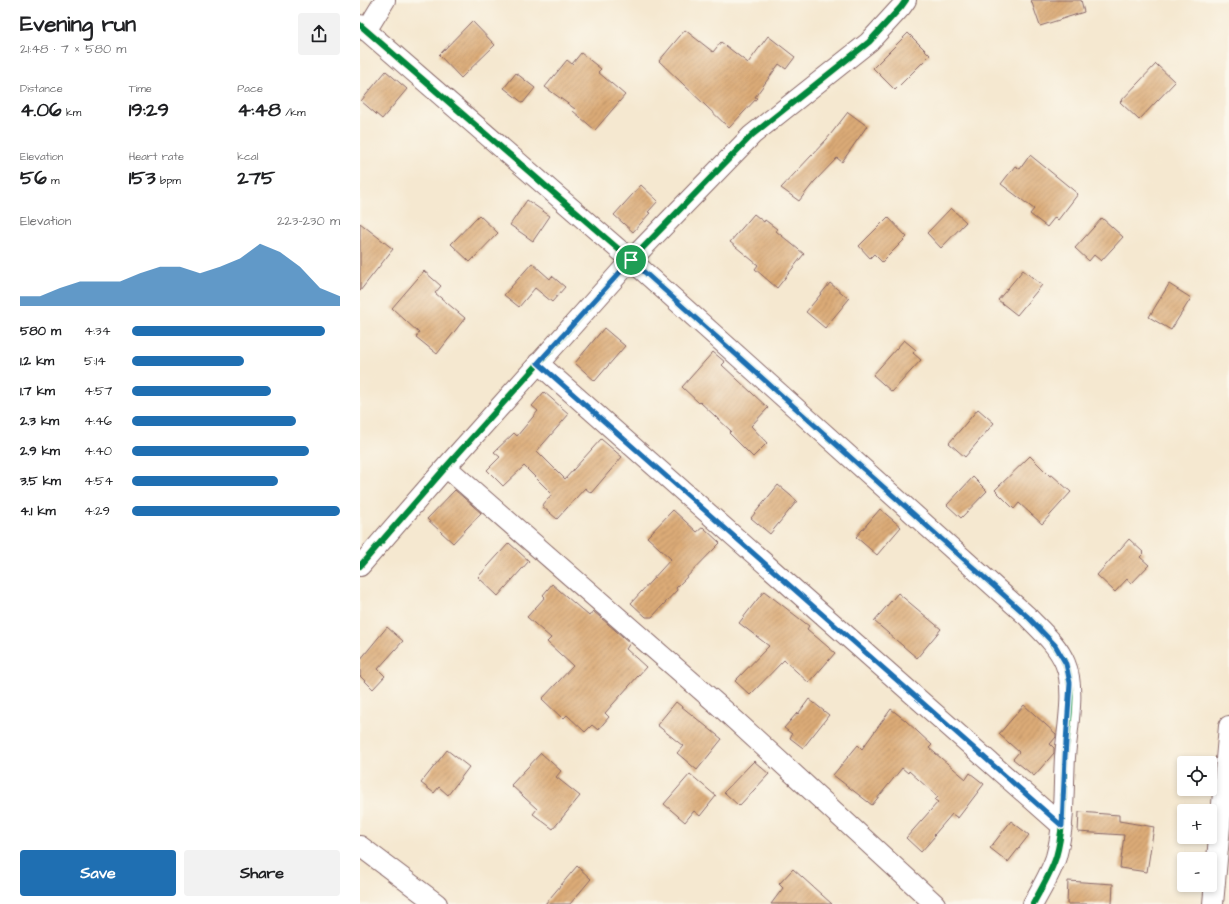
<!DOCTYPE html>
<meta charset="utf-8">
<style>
body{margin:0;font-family:"Architects Daughter",sans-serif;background:#f2f2f2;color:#202124;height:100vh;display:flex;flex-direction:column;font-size:15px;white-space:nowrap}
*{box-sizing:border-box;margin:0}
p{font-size:13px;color:#757577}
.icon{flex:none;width:22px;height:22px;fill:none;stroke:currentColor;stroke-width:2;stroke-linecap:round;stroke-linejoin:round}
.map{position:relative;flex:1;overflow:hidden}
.side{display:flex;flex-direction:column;background:#fff;width:360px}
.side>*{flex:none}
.fabs{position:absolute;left:817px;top:756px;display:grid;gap:8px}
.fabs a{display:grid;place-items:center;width:40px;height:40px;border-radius:4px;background:#fff;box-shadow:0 2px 6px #0003;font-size:20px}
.pin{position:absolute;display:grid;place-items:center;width:34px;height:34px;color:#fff;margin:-17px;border:2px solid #fff;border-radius:50%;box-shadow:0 1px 4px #0007}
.round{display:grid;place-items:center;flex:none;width:42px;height:42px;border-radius:4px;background:#f2f2f2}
.headline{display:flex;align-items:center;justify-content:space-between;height:68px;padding:0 20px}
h1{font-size:22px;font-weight:700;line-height:30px}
.figures{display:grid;grid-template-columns:repeat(3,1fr);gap:6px;height:68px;padding:4px 20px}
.figures div{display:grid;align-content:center}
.figures b{font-size:20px;font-weight:700}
.figures small{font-size:11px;font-weight:400}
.figures p{font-size:11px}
.chart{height:112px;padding:8px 20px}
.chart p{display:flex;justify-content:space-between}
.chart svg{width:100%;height:72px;margin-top:4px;fill:#1f6fb2;opacity:.7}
.primary-button{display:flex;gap:8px;margin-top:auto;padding:8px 20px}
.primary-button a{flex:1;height:46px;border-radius:4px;background:#1f6fb2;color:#fff;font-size:16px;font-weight:700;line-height:46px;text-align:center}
.primary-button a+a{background:#f2f2f2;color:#202124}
ul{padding:0 20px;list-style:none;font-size:13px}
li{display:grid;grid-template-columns:64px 48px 1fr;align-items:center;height:30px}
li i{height:10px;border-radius:5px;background:#1f6fb2}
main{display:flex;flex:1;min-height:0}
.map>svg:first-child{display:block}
.building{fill:url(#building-hatch)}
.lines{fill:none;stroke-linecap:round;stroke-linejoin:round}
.minor-casing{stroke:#866565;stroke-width:22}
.minor{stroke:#fff;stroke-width:20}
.cycleway-casing{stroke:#fbf7ec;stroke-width:8}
.cycleway{stroke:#00873e;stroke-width:6}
.route-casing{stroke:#fff;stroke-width:8}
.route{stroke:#1f6fb2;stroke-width:5}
</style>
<main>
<section class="side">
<div class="headline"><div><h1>Evening run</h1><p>21:48 · 7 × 580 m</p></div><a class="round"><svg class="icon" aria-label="share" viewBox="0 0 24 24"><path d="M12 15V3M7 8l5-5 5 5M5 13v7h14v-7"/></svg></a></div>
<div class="figures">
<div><p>Distance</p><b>4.06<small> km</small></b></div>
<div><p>Time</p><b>19:29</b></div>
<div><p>Pace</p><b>4:48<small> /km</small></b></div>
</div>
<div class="figures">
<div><p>Elevation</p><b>56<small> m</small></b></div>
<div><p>Heart rate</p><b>153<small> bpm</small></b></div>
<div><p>kcal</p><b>275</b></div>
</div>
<div class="chart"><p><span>Elevation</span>223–230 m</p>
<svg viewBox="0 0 160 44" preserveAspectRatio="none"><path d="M0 44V38L10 38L20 33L30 29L40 29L50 29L60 24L70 20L80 20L90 24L100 20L110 15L120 6L130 11L140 20L150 33L160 38V44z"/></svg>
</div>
<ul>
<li><b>580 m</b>4:34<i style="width:93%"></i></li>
<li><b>1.2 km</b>5:14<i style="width:54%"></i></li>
<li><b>1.7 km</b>4:57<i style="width:67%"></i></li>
<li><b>2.3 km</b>4:46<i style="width:79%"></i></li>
<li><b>2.9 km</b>4:40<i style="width:85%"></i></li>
<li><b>3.5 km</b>4:54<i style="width:70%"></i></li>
<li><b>4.1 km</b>4:29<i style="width:100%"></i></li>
</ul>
<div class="primary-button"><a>Save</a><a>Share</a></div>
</section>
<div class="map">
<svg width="869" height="904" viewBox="0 0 869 904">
<defs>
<pattern id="building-hatch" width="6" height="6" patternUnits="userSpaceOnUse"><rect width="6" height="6" fill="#dbab77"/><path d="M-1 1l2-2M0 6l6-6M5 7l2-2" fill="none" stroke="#b48b62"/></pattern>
</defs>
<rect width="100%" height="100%" fill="#fbf7ec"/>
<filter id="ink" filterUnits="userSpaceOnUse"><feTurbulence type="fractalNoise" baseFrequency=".025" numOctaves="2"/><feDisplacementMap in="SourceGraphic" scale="8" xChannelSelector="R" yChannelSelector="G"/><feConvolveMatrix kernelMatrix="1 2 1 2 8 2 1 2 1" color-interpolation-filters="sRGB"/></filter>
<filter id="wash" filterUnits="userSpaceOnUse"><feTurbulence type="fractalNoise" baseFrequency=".012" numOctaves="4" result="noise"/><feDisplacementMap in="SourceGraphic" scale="16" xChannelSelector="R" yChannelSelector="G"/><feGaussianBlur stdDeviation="0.9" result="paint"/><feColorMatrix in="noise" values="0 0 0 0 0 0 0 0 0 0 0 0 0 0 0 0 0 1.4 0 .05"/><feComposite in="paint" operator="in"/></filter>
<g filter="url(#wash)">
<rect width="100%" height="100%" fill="#f5e8d0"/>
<g id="blocks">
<path class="building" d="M671 0H721L724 12 680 26Z
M112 21 135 45 101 78 79 55Z
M325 30 353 52 361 42 388 63 408 36 435 57 426 69 419 64 395 97 397 98 369 128 299 61Z
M548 33 570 55 535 90 513 68Z
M221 53 241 69 238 72 265 95 235 130 213 111 215 109 185 87 207 60 212 64Z
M796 64 815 82 779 120 760 102Z
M26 71 47 89 22 119 1 101Z
M156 73 175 88 163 103 144 88Z
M488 112 507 126 482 162 477 158 454 182 439 201 421 188 467 139Z
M670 155 718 194 698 220 695 217 687 227 670 214 674 209 641 184 655 166 660 169Z
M281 185 298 201 288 212 290 213 273 232 254 215Z
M167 200 190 216 173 241 150 225Z
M591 208 606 222 581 248 567 233Z
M394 214 404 222 405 220 417 229 416 231 444 254 417 288 395 269 398 265 370 242Z
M119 215 138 233 110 262 91 244Z
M528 217 547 237 522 262 514 254 510 258 499 246Z
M742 218 763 237 741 261 734 255 729 261 715 248Z
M0 223 33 249 0 291Z
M172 263 190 279 192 276 205 287 192 302 175 288 159 307 144 295Z
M663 270 682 285 657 315 638 300Z
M64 271 81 286 75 293 105 318 77 354 56 337 59 333 32 308Z
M470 283 489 299 465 328 446 312Z
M809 284 831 298 811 330 789 317Z
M244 328 265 346 235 381 215 363Z
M544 340 556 350 553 353 561 360 532 392 513 375Z
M353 352 365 362 362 365 408 408 391 426 407 443 393 457 369 433 371 431 340 402 339 403 322 387Z
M184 392 209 414 177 451 205 479 241 439 262 457 231 493 225 488 197 519 182 506 192 494 164 466 143 486 127 470 140 457 134 452 154 433 157 436 178 411 172 406Z
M618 409 634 423 605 457 589 443Z
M670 456 690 476 692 475 711 492 682 524 659 503 654 509 635 490Z
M613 477 627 491 601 518 587 505Z
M418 485 437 501 410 534 391 518Z
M95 490 121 513 93 543 67 519Z
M520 509 541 527 517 555 496 537Z
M313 510 337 532 343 527 360 543 316 588 317 590 292 617H286L271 603 311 559 287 537Z
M769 539 784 553 780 557 789 565 771 584 767 579 755 592 737 575Z
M149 543 169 561 138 596 118 577Z
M192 584 229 616 233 611 270 643 266 649 286 667 245 713 249 717 238 730 232 725 225 732 207 715 203 719 182 699 213 666 187 642 191 638 167 617 185 597 183 595Z
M404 591 449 626 447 629 475 653 449 683 424 660 390 695 375 681 409 646 379 623Z
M538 593 581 629 557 658 514 621Z
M27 627 43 641 18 669 25 676 13 689 0 676V660Z
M449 699 469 715 443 748 430 738 432 734 424 728 437 713 438 714Z
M316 702 362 739 337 770 317 753 323 746 297 725Z
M664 705 696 734V737L690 744 694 748V753L674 776 653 759 659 752 639 734Z
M531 709 545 720 572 745 569 748 606 779 610 773 624 784 598 818 592 814 574 835 575 836 561 852 546 838 578 802 575 800 578 797 549 771 548 773 542 768 512 805 473 775 498 745 502 749Z
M87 750 109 767 88 795 79 787 74 793 61 783Z
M181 753 201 771 196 777 220 796 193 829 173 814 177 809 151 785Z
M394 761 409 774 379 806 364 792Z
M330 774 356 796 340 816 334 811 325 822 304 804Z
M719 812 759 815V821L794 827 787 872 760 868 764 835 718 832Z
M651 821 669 835 648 862 630 848Z
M217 866 231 879 210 904H185Z
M433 869 472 904H411L423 888 419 884Z
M708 881 753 884 752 904H707Z"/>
</g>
</g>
<g filter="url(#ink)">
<use href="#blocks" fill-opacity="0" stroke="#866565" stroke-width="1"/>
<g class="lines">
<g class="minor-casing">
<path id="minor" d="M0 25 271 260 667 616C681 631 697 644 705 663 716 688 707 730 705 757 703 790 705 825 696 857 691 873 681 889 673 904
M6 31 25 0
M178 363 702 826
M86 467 364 710 575 904
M0 566 86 467 271 260 392 135 509 42 541 7 546 0
M0 846 77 904
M853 904 869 726"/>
</g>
<use href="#minor" class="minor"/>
<g class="cycleway-casing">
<path id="cycleway" d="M0 25 271 260 667 616C681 631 697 644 705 663 716 688 707 730 705 757 703 790 705 825 696 857 691 873 681 889 673 904
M0 566 86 467 271 260 392 135 509 42 541 7 546 0"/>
</g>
<use href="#cycleway" class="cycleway"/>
</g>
</g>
<g class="lines" filter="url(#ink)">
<g class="route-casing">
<path id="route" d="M271 260 667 616 695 645 706 664 710 683 705 757 702 826 178 363Z"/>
</g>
<use href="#route" class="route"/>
</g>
</svg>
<div class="fabs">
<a><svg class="icon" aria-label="locate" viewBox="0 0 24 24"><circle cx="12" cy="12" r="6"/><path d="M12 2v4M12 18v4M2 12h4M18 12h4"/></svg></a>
<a>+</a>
<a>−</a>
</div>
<div class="pin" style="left:271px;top:260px;background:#1e9e55"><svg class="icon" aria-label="arrive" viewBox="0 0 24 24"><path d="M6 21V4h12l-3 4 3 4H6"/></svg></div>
</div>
</main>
